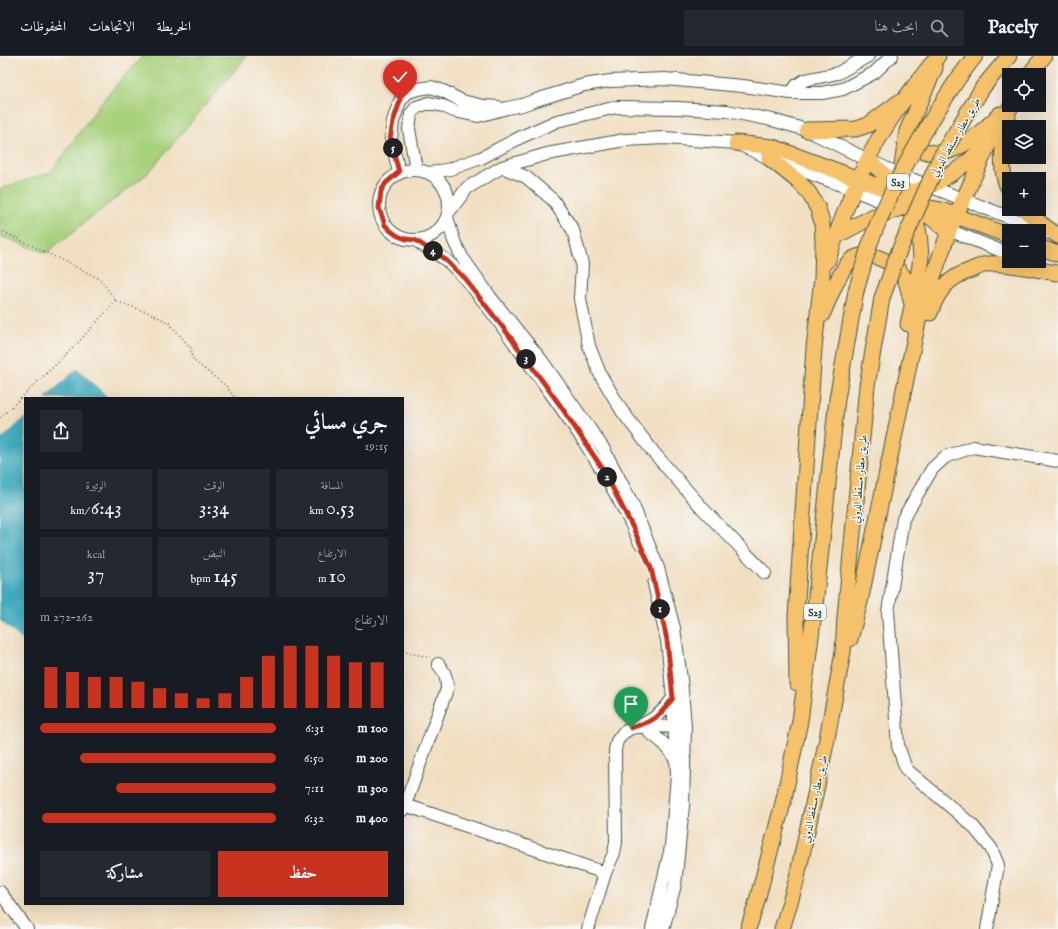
<!DOCTYPE html>
<html lang="ar">
<meta charset="utf-8">
<style>
body{margin:0;font-family:"IM FELL English",Amiri,serif;background:#242831;color:#f1f3f6;direction:rtl;height:100vh;display:flex;flex-direction:column;font-size:15px;white-space:nowrap}
*{box-sizing:border-box;margin:0}
p{font-size:13px;color:#9ea1a6}
.icon{flex:none;width:22px;height:22px;fill:none;stroke:currentColor;stroke-width:2;stroke-linecap:round;stroke-linejoin:round}
.map{position:relative;flex:1;overflow:hidden;direction:ltr}
.drawer{position:absolute;left:24px;top:341px;width:380px;height:508px;display:flex;flex-direction:column;background:#171b24;border-radius:0px;box-shadow:0 4px 16px #0002;direction:rtl}
.drawer>*{flex:none}
.tools{position:absolute;left:1002px;top:12px;display:grid;gap:8px}
.tools a{display:grid;place-items:center;width:44px;height:44px;border-radius:0px;background:#171b24;box-shadow:0 4px 16px #0002;font-size:20px}
.pin{position:absolute;display:grid;place-items:center;width:34px;height:34px;color:#fff;margin:-41px -17px;border-radius:50% 50% 50% 0;rotate:-45deg;box-shadow:0 0 4px #0007}
.pin .icon{rotate:45deg}
.km{position:absolute;width:20px;height:20px;margin:-10px;border-radius:50%;background:#222;color:#fff;font-size:11px;line-height:20px;text-align:center}
.round{display:grid;place-items:center;flex:none;width:42px;height:42px;border-radius:0px;background:#242831}
.head{display:flex;align-items:center;justify-content:space-between;height:68px;padding:0 16px}
h1{font-size:22px;font-weight:600;line-height:30px}
.metrics{display:grid;grid-template-columns:repeat(3,1fr);gap:6px;height:68px;padding:4px 16px}
.metrics div{display:grid;align-content:center;border-radius:0px;background:#242831;text-align:center}
.metrics b{font-size:20px;font-weight:600}
.metrics small{font-size:11px;font-weight:400}
.metrics p{font-size:11px}
.chart{height:112px;padding:8px 16px}
.chart p{display:flex;justify-content:space-between}
.chart svg{width:100%;height:72px;margin-top:4px;stroke:#c8321e;stroke-width:6}
.button{display:flex;gap:8px;margin-top:auto;padding:8px 16px}
.button a{flex:1;height:46px;border-radius:0px;background:#c8321e;color:#fff;font-size:16px;font-weight:600;line-height:46px;text-align:center}
.button a+a{background:#242831;color:#f1f3f6}
ul{padding:0 16px;list-style:none;font-size:13px}
li{display:grid;grid-template-columns:64px 48px 1fr;align-items:center;height:30px}
li i{height:10px;border-radius:5px;background:#c8321e}
header{display:flex;align-items:center;gap:24px;box-sizing:border-box;height:56px;padding:0 20px;background:#171b24;border-bottom:1px solid #363941}
header strong{font-size:19px}
nav{display:flex;gap:22px;margin-inline-start:auto;font-size:14px}
.search{width:280px;height:36px;background:#242831;display:flex;align-items:center;gap:10px;box-sizing:border-box;padding:0 14px;border-radius:0px;color:#9ea1a6;font-size:15px}
.map>svg:first-child{display:block}
.green{fill:#a8d17d;stroke:#648758}
.water{fill:#3fabbe;stroke:#2f7479}
.lines{fill:none;stroke-linecap:round;stroke-linejoin:round}
.minor-casing{stroke:#3e5549;stroke-width:14}
.major-casing{stroke:#3e5549;stroke-width:17}
.path{stroke:#3e5549;stroke-width:1.5;stroke-dasharray:1 3;stroke-linecap:butt}
.minor{stroke:#fff;stroke-width:12}
.major{stroke:#f5c16b;stroke-width:15}
.major-bridge-casing{stroke:#3e5549;stroke-width:17;stroke-linecap:butt}
.major-bridge{stroke:#f5c16b;stroke-width:15}
.route-casing{stroke:#fff;stroke-width:8}
.route{stroke:#c8321e;stroke-width:5}
.labels{text-anchor:middle;stroke-width:3;stroke-linejoin:round;paint-order:stroke}
.shield{fill:#f6f6f2;stroke:#60746d;stroke-width:1}
.shield-label{font-size:10px;font-weight:bold;fill:#1f3d34}
.street-label{font-size:11px;fill:#1f3d34;stroke:#f6f6f2}
</style>
<header>
<strong>Pacely</strong>
<div class="search"><svg class="icon" aria-label="search" viewBox="0 0 24 24"><circle cx="10" cy="10" r="6"/><path d="M15 15l6 6"/></svg>ابحث هنا</div>
<nav><a>الخريطة</a><a>الاتجاهات</a><a>المحفوظات</a></nav>
</header>
<div class="map">
<svg width="1058" height="873" viewBox="0 0 1058 873">
<rect width="100%" height="100%" fill="#f6f6f2"/>
<filter id="ink" filterUnits="userSpaceOnUse"><feTurbulence type="fractalNoise" baseFrequency=".025" numOctaves="2"/><feDisplacementMap in="SourceGraphic" scale="8" xChannelSelector="R" yChannelSelector="G"/><feConvolveMatrix kernelMatrix="1 2 1 2 8 2 1 2 1" color-interpolation-filters="sRGB"/></filter>
<filter id="wash" filterUnits="userSpaceOnUse"><feTurbulence type="fractalNoise" baseFrequency=".012" numOctaves="4" result="noise"/><feDisplacementMap in="SourceGraphic" scale="16" xChannelSelector="R" yChannelSelector="G"/><feGaussianBlur stdDeviation="0.9" result="paint"/><feColorMatrix in="noise" values="0 0 0 0 0 0 0 0 0 0 0 0 0 0 0 0 0 1.4 0 .05"/><feComposite in="paint" operator="in"/></filter>
<g filter="url(#wash)">
<rect width="100%" height="100%" fill="#f1dfc2"/>
<path class="green" d="M143 0H247L148 117 46 197 0 180V133L51 116 102 45Z"/>
<path class="water" d="M77 313 108 342H46Z
M25 362V586L0 564V385Z"/>
</g>
<g filter="url(#ink)">
<g class="lines">
<g class="minor-casing">
<path id="minor" d="M791 37 797 29 805 24 838 17 868 0
M502 111 526 121 553 144 573 174 582 208 580 243 589 290 600 318 622 355 654 397 704 454 765 517
M416 113 409 73 411 58 417 51 429 47 443 50 454 55 478 60 507 52 522 49 536 44 584 29 610 25 665 23 743 30 791 37H822L843 33 874 17 892 0
M379 149a35 35 0 1 1 70 0a35 35 0 1 1-70 0Z
M399 116 391 83 393 65 400 45 408 36 418 33 431 31 443 35 462 45 484 50 498 51
M430 117 450 113 481 102 521 81 557 65 617 51 678 52 727 55 772 64 807 74 868 104 901 119 1049 177
M448 157 467 132 502 111 547 98 625 84 664 82 736 87 769 102 854 134 895 151
M447 161 454 185 462 201 491 242 542 305 603 392 632 447 658 512 674 572 681 623 685 670 683 750 675 829 663 873
M941 171 1009 198
M415 184C425 191 436 197 446 204 471 225 496 262 515 288 562 352 608 414 640 487
M641 669C656 663 665 654 673 642
M650 677C662 685 670 692 676 705
M405 749 447 633C447 622 445 616 438 608
M403 754 405 749 605 817
M0 836 27 873
M588 873 605 817 614 797 616 786 615 694 617 685 623 677 631 672 637 671 682 670
M652 873 671 791 677 719 673 642 667 584 654 528
M987 873 998 809 991 792 972 769 906 713 898 690 888 556 903 463 932 413 945 401 973 391 1058 405"/>
</g>
<g class="major-casing">
<path id="major" d="M1029 19 1044 0
M957 24 975 0
M983 31 1009 0
M1008 61C1004 81 997 114 1009 133
M807 74 856 73 868 69 899 46
M909 82C911 88 916 91 922 94 950 107 982 76 1000 58
M736 87 773 91 880 131 903 138 930 131 954 116 970 104 990 85 1012 49
M769 102 799 126 809 137 818 153 822 166 823 186 822 222 814 292 796 560 797 627
M868 104C895 126 918 151 920 187 920 192 921 197 921 202 918 224 913 247 908 268
M901 117 907 75 935 12
M913 140 926 158 949 175
M1024 153 1040 167 1058 180
M836 180 872 161 908 150 915 149 941 154 1009 180
M1039 191 1058 198
M828 204C841 163 857 122 878 84 895 54 916 27 938 0
M930 257C938 234 948 222 971 214 977 212 983 208 989 208 1010 206 1036 214 1057 217
M822 259C829 244 837 220 848 207 864 190 894 205 904 221 908 228 909 237 911 245
M850 583 860 546 919 261 949 175 990 85
M748 873 755 852 783 747 800 665 815 550 837 343 856 235
M782 873 796 826 826 688 843 596 845 561 867 330 882 242"/>
</g>
<path class="path" d="M0 174 100 223 116 245 152 258 169 267 191 292 193 304 226 330 235 342
M0 362 72 293 116 245
M403 594 408 597 430 601"/>
<use href="#minor" class="minor"/>
<use href="#major" class="major"/>
<g class="major-bridge-casing">
<path id="major-bridge" d="M856 235C861 218 866 199 872 182 893 126 924 74 957 24
M882 242 899 195 940 102 983 31"/>
</g>
<use href="#major-bridge" class="major-bridge"/>
</g>
</g>
<g class="lines" filter="url(#ink)">
<g class="route-casing">
<path id="route" d="M400 45 393 66 390 83 399 116 386 127 381 135 379 152 385 169 391 175 398 180 406 183 415 184 446 204 465 223 505 274 560 349 604 415 634 474 651 512 667 584 673 642 666 651 658 660 648 666 631 672"/>
</g>
<use href="#route" class="route"/>
</g>
<g class="labels">
<g class="shield">
<rect x="887" y="118" width="22" height="16" rx="3"/>
<rect x="804" y="548" width="22" height="16" rx="3"/>
</g>
<g class="shield-label">
<text x="898" y="130">S23</text>
<text x="815" y="560">S23</text>
</g>
<g class="street-label">
<text transform="translate(955 81) rotate(-60)" y="4">طريق مطار مسقط الدولي</text>
<text transform="translate(859 423) rotate(-85)" y="4">طريق مطار مسقط الدولي</text>
<text transform="translate(814 743) rotate(-78)" y="4">طريق مطار مسقط الدولي</text>
</g>
</g>
</svg>
<div class="tools">
<a><svg class="icon" aria-label="locate" viewBox="0 0 24 24"><circle cx="12" cy="12" r="6"/><path d="M12 2v4M12 18v4M2 12h4M18 12h4"/></svg></a>
<a><svg class="icon" aria-label="layers" viewBox="0 0 24 24"><path d="M12 4l9 5-9 5-9-5zM3 14l9 5 9-5"/></svg></a>
<a>+</a>
<a>−</a>
</div>
<div class="pin" style="left:631px;top:672px;background:#1e9e55"><svg class="icon" aria-label="arrive" viewBox="0 0 24 24"><path d="M6 21V4h12l-3 4 3 4H6"/></svg></div>
<div class="pin" style="left:400px;top:45px;background:#d93025"><svg class="icon" aria-label="check" viewBox="0 0 24 24"><path d="M5 12l5 5 9-10"/></svg></div>
<b class="km" style="left:660px;top:553px">1</b>
<b class="km" style="left:607px;top:421px">2</b>
<b class="km" style="left:526px;top:303px">3</b>
<b class="km" style="left:433px;top:195px">4</b>
<b class="km" style="left:393px;top:92px">5</b>
<section class="drawer">
<div class="head"><div><h1>جري مسائي</h1><p>19:15</p></div><a class="round"><svg class="icon" aria-label="share" viewBox="0 0 24 24"><path d="M12 15V3M7 8l5-5 5 5M5 13v7h14v-7"/></svg></a></div>
<div class="metrics">
<div><p>المسافة</p><b>0.53<small> km</small></b></div>
<div><p>الوقت</p><b>3:34</b></div>
<div><p>الوتيرة</p><b>6:43<small> /km</small></b></div>
</div>
<div class="metrics">
<div><p>الارتفاع</p><b>10<small> m</small></b></div>
<div><p>النبض</p><b>145<small> bpm</small></b></div>
<div><p>kcal</p><b>37</b></div>
</div>
<div class="chart"><p><span>الارتفاع</span>262–272 m</p>
<svg viewBox="0 0 160 44" preserveAspectRatio="none"><path d="M5 44V19M15 44V22M25 44V25M35 44V25M45 44V28M55 44V32M65 44V35M75 44V38M85 44V35M95 44V25M105 44V12M115 44V6M125 44V6M135 44V12M145 44V16M155 44V16"/></svg>
</div>
<ul>
<li><b>100 m</b>6:31<i style="width:100%"></i></li>
<li><b>200 m</b>6:50<i style="width:83%"></i></li>
<li><b>300 m</b>7:11<i style="width:68%"></i></li>
<li><b>400 m</b>6:32<i style="width:99%"></i></li>
</ul>
<div class="button"><a>حفظ</a><a>مشاركة</a></div>
</section>
</div>
